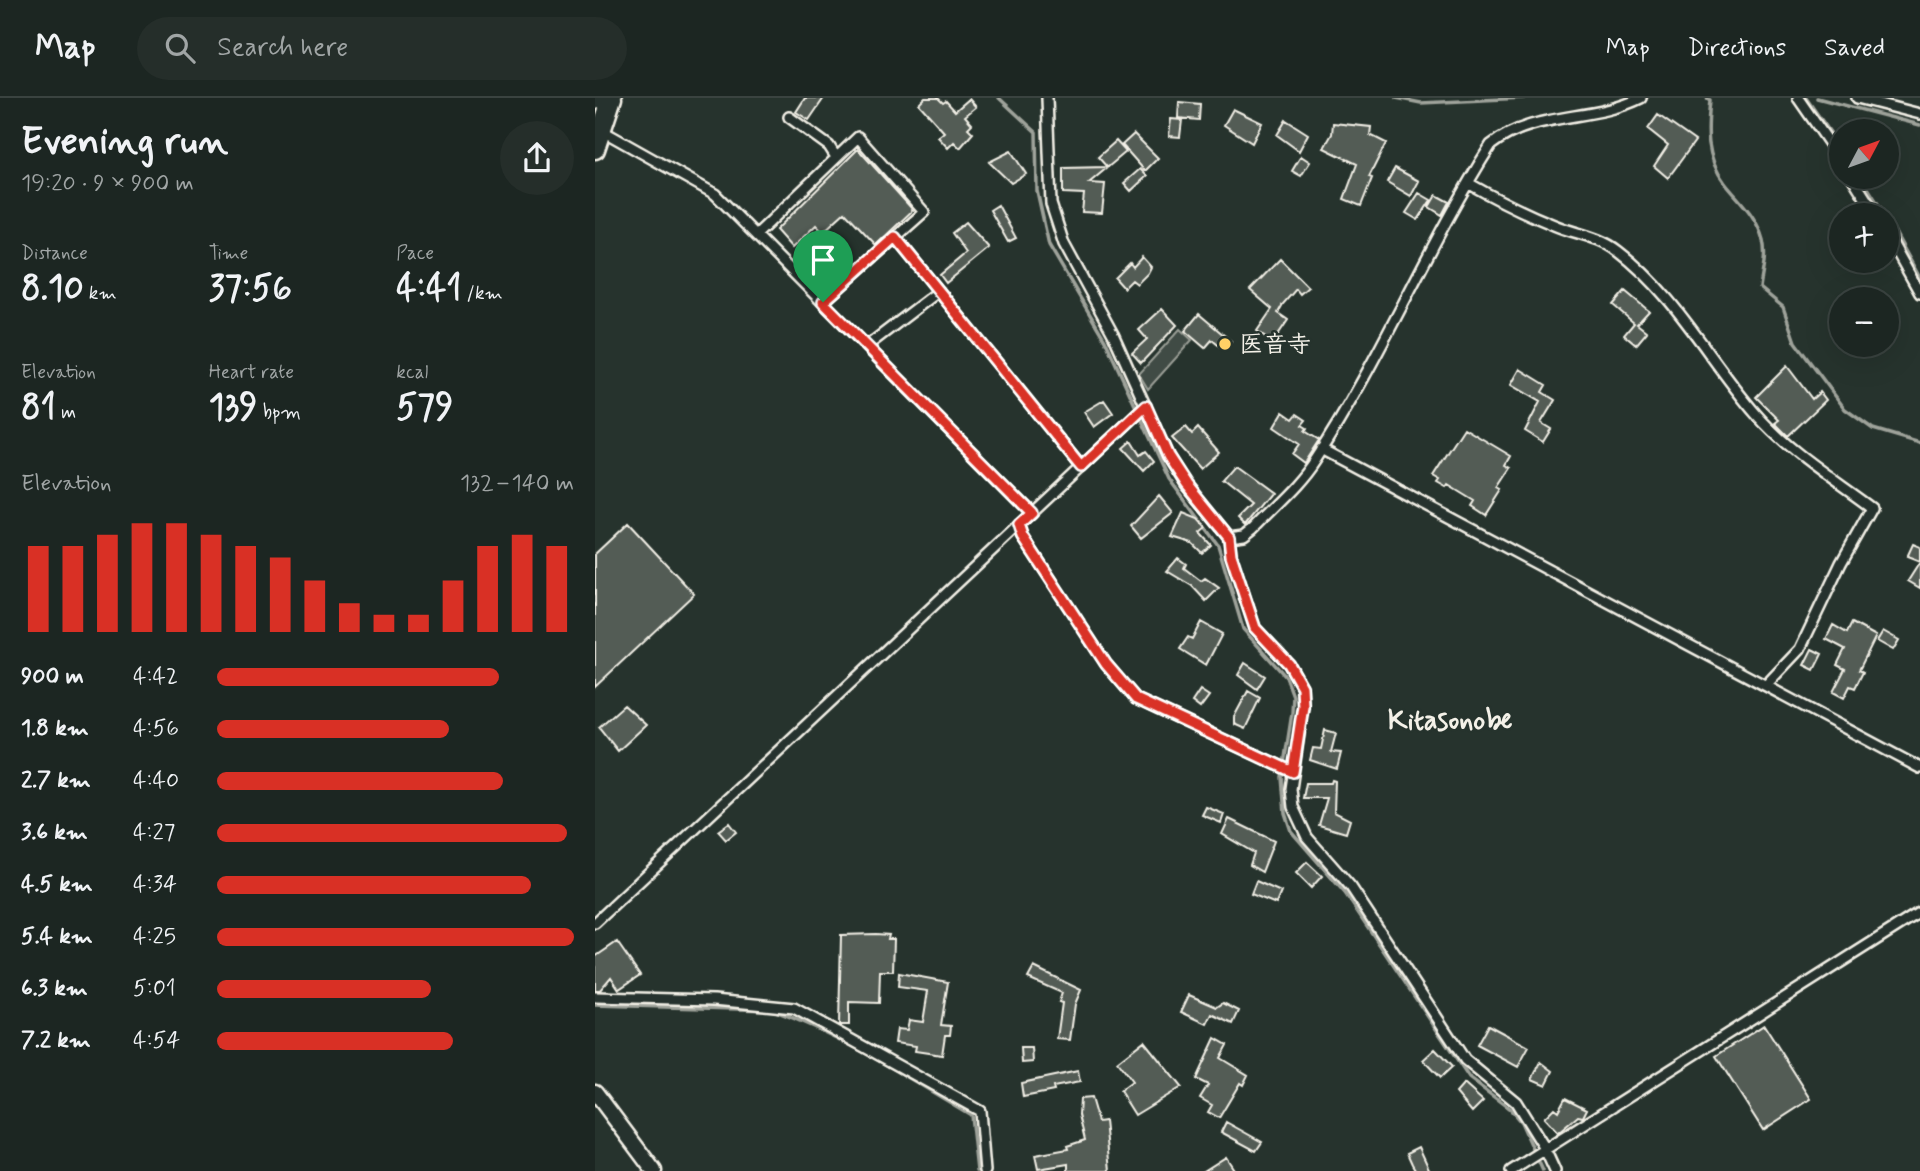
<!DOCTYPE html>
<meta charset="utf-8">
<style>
body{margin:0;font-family:Mynerve,"Klee One",sans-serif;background:#252e2a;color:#f1f3f6;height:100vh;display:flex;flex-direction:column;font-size:26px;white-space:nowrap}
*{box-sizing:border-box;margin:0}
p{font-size:23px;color:#a0a5a5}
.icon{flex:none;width:38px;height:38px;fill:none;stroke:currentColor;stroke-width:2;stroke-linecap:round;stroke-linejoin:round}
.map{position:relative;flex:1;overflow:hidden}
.sheet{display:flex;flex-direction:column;background:#1c2622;width:595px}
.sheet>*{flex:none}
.needle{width:46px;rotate:49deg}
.fabs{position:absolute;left:1234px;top:21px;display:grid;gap:14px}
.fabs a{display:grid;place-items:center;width:70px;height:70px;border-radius:50%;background:#1c2622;box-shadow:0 7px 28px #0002,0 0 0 2px #3a4340;font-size:35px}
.pin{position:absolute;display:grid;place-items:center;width:60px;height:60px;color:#fff;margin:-72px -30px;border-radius:50% 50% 50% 0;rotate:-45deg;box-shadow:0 0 7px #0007}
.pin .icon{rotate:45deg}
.round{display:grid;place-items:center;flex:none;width:74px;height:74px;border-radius:37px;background:#252e2a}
.head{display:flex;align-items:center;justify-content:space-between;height:119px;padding:0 21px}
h1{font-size:38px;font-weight:800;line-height:52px}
.stats{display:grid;grid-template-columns:repeat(3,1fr);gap:10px;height:119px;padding:7px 21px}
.stats div{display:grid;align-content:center}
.stats b{font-size:35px;font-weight:800}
.stats small{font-size:19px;font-weight:400}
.stats p{font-size:19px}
.chart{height:196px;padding:14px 21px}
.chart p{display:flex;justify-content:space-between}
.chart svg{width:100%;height:126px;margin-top:7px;stroke:#d93025;stroke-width:6}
ul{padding:0 21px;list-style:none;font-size:23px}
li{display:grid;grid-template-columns:112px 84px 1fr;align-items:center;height:52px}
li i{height:18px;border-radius:9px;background:#d93025}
header{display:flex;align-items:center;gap:42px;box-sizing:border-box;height:98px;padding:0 35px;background:#1c2622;border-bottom:2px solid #3a4340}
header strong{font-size:33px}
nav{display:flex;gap:38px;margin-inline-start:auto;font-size:24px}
.search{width:490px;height:63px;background:#252e2a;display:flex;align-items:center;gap:18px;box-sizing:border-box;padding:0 24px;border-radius:38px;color:#a0a5a5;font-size:26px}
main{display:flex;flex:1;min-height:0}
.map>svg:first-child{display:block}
.green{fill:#414b45;stroke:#9a9e96;stroke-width:2}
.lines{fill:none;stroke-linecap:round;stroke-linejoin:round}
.stream{stroke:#9fa39b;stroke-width:3.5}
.building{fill:#525c55;stroke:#f4f1e8;stroke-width:2}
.street-casing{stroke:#f4f1e8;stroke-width:14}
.primary-casing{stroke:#f4f1e8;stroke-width:19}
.highway-casing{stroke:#f4f1e8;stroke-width:23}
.street{stroke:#26332d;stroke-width:9}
.primary{stroke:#26332d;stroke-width:14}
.highway{stroke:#26332d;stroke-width:18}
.route-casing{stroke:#fff;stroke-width:14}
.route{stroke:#d93025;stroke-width:9}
.poi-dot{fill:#ffd166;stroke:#26332d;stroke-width:2.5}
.labels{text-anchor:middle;stroke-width:5;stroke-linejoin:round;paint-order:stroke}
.poi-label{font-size:24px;font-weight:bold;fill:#f4f1e8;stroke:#26332d;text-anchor:start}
.quarter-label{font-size:28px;font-weight:bold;fill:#f4f1e8;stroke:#26332d}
</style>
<header>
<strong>Map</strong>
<div class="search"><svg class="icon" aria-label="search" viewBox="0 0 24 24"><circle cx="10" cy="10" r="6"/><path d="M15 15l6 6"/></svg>Search here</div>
<nav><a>Map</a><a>Directions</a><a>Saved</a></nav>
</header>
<main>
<section class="sheet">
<div class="head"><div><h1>Evening run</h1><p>19:20 · 9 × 900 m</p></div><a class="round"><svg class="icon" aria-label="share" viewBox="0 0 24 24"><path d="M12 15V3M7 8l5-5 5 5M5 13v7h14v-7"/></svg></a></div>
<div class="stats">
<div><p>Distance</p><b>8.10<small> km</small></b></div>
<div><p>Time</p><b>37:56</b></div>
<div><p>Pace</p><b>4:41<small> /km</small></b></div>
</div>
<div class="stats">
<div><p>Elevation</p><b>81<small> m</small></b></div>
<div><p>Heart rate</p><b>139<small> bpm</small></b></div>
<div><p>kcal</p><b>579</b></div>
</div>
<div class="chart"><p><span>Elevation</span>132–140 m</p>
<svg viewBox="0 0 160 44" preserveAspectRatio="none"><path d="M5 44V14M15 44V14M25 44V10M35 44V6M45 44V6M55 44V10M65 44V14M75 44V18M85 44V26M95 44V34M105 44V38M115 44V38M125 44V26M135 44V14M145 44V10M155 44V14"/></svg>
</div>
<ul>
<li><b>900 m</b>4:42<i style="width:79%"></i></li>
<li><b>1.8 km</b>4:56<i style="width:65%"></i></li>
<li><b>2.7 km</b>4:40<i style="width:80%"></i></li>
<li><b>3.6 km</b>4:27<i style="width:98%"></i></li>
<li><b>4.5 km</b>4:34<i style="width:88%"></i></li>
<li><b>5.4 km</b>4:25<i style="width:100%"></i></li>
<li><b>6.3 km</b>5:01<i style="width:60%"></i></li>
<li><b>7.2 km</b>4:54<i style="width:66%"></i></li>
</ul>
</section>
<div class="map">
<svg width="1325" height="1073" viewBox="0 0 1325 1073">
<rect width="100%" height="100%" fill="#26332d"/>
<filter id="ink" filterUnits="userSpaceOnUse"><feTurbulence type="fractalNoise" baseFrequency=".0143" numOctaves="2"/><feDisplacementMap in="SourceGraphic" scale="14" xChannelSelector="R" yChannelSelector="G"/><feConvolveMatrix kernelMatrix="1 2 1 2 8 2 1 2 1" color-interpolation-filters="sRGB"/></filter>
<g filter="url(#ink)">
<path class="green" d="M585 231 597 242 553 291 544 276Z"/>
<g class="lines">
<path class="stream" d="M404 0 441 34 442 93 454 147 510 242 574 381 623 447 648 531 691 579 698 598 697 615 687 679 690 715 696 733 750 795 874 980 915 1011 926 1024 948 1073
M801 0 826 5 929 0
M1112 0 1115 2C1112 32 1110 59 1130 85 1144 103 1161 116 1168 142 1172 159 1167 174 1165 190L1188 209 1200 244 1250 311 1278 331 1325 345
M1211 0 1246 50
M1222 0 1325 27
M1266 79 1290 117
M1292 120 1325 180
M0 907 178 912C248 938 312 979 376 1017L382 1073"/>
</g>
<path class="building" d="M210 0H229L214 22 201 14Z
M330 0H343L348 5 351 3 360 13 374 1 381 9 370 18 377 26 373 30 378 35 365 50 359 44 353 50 343 39 349 34 324 6Z
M584 4 605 6 604 22 583 20Z
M638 11 667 25 657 45 629 27Z
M1063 17 1100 43 1073 80 1059 68 1073 47 1053 31Z
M576 21 587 22 585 39 574 38Z
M691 22 713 36 704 53 682 37Z
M738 25 776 29 775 37 791 45 774 79 777 80 766 108 749 101 762 66 729 50 737 36Z
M539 36 563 60 550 73 527 47Z
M521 43 531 54 494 85 510 86 507 115 487 114 489 96 468 95V70L512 69 503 59Z
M263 51 318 112 281 147 250 114 228 134 221 127 197 150 181 132Z
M416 53 431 76 416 85 394 64Z
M706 58 715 64 706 78 697 73Z
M800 70 824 83 816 98 792 84Z
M545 71 552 78 536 93 529 85Z
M824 95 836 102 823 122 811 115Z
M841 97 854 104 847 117 834 109Z
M403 107 421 140 413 144 395 112Z
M371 124 394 150 351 185 345 177 371 155 357 135Z
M547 159 556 169 553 175 542 186 537 182 529 190 520 180 535 165 538 169Z
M685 161 713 189 705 196 701 191 688 206 683 215 693 222 678 244 662 233 677 211 655 192Z
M1030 193 1054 213 1042 226 1052 234 1041 247 1029 237 1039 225 1018 207Z
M567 211 582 227 546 265 537 255 552 241 544 232Z
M604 216 636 243 628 251 617 242 610 250 590 233Z
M1192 268 1217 301 1225 294 1231 302 1193 338 1180 325 1184 322 1161 299Z
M925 271 951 287 947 294 960 302 946 325 956 331 948 344 930 333 945 304 916 287Z
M509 302 518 315 499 329 489 314Z
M688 314 698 321 702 316 711 322 707 327 712 330 710 333 724 342 709 365 697 356 704 346 679 329Z
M591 329 597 336 603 330 624 354 605 371 577 340Z
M869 330 916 358 911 367 916 370 903 390 907 392 891 417 877 408 880 403 854 387 852 390 843 385 845 382 838 378Z
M536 343 545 357 551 353 559 363 549 373 528 350Z
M639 368 676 395 650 427 643 420 656 407 626 383Z
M564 398 578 415 546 440 536 428Z
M588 415 603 421 611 430 605 435 616 447 607 455 597 445 577 439Z
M33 425 99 496 0 589V456Z
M1318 446 1325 449V490L1313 483 1325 464 1312 459Z
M583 460 591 466 589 470 606 483 610 480 624 490 611 503 597 488 572 473Z
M606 524 627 536 611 567 585 551 593 539 597 541Z
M1257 525 1281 538 1264 572 1268 574 1260 590 1255 588 1249 600 1238 594 1250 571 1242 567 1250 551 1231 541 1238 527 1252 535Z
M1288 533 1304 542 1298 552 1282 543Z
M1217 551 1227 556 1219 572 1209 567Z
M650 565 670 578 662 591 643 577Z
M605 592 614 598 605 610 597 604Z
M653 593 665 600 650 631 639 626V619Z
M29 607 51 627 23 653 4 629Z
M730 632 741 635 736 654 746 655 742 671 715 662 718 650 726 651Z
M737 682 740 683 739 714 755 722 751 735 724 727 732 700H708L711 685H736Z
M611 709 629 716 626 725 607 717Z
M634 721 679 743 667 774 655 767 659 755 627 736Z
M134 725 141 734 131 742 123 733Z
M712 764 727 778 716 790 701 775Z
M661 783 686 794 681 806 656 796Z
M281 836 294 837 293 841H299L298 873H285L284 905 254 904V927H244L246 837Z
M22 844 45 877 24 891 16 879 5 892H0V859Z
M439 869 486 892 480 906 475 942 462 941 467 905 464 904 467 895 433 880Z
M304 875 353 884 346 927 356 928 355 937H350L347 957 320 953 321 948 300 945 302 931 312 932 314 922 328 924 333 893 303 889Z
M594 897 622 909 628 905 644 913 638 926 617 916 612 926 586 914Z
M893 927 934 949 923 969 882 947Z
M1169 927 1216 1001 1168 1032 1121 958Z
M620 940 632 947 625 960 653 977 648 987 645 985 624 1020 613 1014 617 1007 605 1000 613 987 601 981Z
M549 943 586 989 540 1017 525 993 537 984 522 964Z
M426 950H437L438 964 427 965Z
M840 951 857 969 845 980 828 962Z
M946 964 958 973 951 987 937 981Z
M483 973 485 984 458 989 459 993 428 999 426 985Z
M869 986 888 1003 877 1014 861 995Z
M496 1000 503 1024 510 1023 515 1073H473V1066L443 1071 440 1057 473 1051 472 1048 490 1042 484 1017 485 1001Z
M970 1000 992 1011 988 1019 983 1018 963 1035 949 1020 959 1010 963 1013Z
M631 1024 667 1044 661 1053 626 1034Z
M824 1049 835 1073H821L817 1066 812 1055Z
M631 1059 640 1073H609Z"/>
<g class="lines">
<g class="street-casing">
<path id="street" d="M452 0 456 106 469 146 518 236 573 358 591 387 634 439 636 457 660 530 694 566 707 589 708 608 696 691 698 709 712 739 756 789 870 962 921 1004 949 1049 960 1073
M1203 0 1246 62
M1262 0 1325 16
M194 19 234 48 241 59
M6 32 120 96 437 415
M1257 79 1281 117
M873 85C901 101 929 115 959 127 980 136 1004 138 1023 153 1081 197 1114 262 1161 316 1194 354 1237 380 1277 410L1246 465 1205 551 1171 587
M1292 136 1325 195
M161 137 263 39 329 114 228 204
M300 139 486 369
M272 248 344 193
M726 351 1325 670
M424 427 428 439 511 566 541 601 698 674
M634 439 649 437 658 430C679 408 703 388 719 363 786 262 831 149 896 47 939 13 998 24 1046 0
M0 825 551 308
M0 899 119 902 199 910 385 1013 390 1073
M916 1073 1325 814"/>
</g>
<g class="primary-casing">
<path id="primary" d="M0 994 59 1073"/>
</g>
<g class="highway-casing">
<path id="highway" d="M0 2 1 0
M0 51 17 0"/>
</g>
<use href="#street" class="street"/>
<use href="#primary" class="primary"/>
<use href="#highway" class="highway"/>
</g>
</g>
<g class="lines" filter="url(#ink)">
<g class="route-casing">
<path id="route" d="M300 139 486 369 551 308 573 358 592 387 634 439 636 457 660 530 694 566 707 589 708 608 698 674 541 601 511 566 428 439 424 427 437 415 228 204Z"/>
</g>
<use href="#route" class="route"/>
</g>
<circle class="poi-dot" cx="630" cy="246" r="7"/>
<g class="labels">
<g class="poi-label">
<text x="644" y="254">医音寺</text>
</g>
<g class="quarter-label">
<text x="855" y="631">Kitasonobe</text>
</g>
</g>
</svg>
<div class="fabs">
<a><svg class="needle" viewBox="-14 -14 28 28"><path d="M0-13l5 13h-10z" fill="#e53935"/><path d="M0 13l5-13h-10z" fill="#a0a5a5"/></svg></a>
<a>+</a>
<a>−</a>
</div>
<div class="pin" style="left:228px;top:204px;background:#1e9e55"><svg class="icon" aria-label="arrive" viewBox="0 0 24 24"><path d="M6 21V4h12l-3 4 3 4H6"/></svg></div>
</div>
</main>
